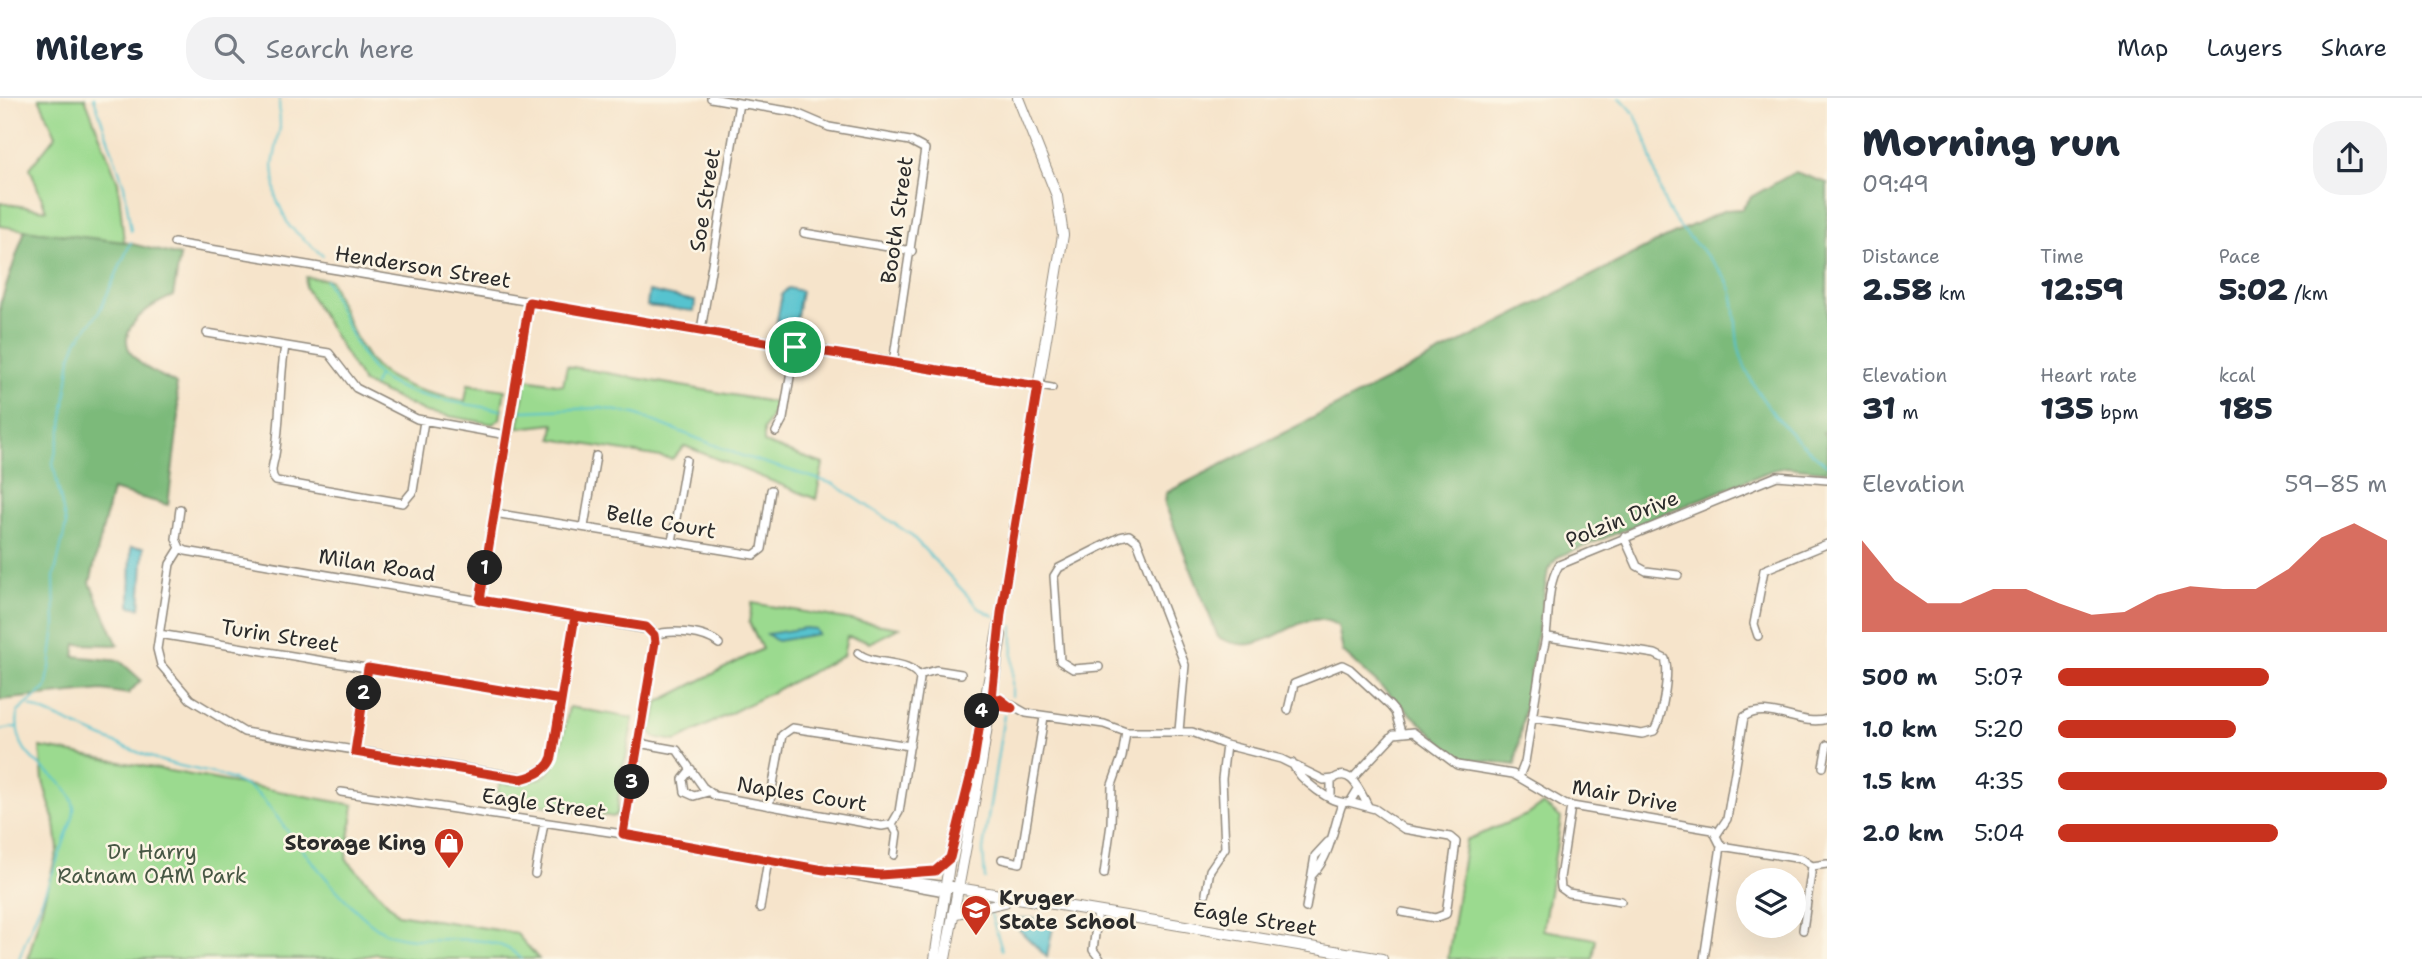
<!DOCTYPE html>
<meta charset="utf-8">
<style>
body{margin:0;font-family:"Shantell Sans",sans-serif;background:#f2f2f3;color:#1f2937;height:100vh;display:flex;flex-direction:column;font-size:26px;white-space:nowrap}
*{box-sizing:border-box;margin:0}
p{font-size:23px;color:#747a83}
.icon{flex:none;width:38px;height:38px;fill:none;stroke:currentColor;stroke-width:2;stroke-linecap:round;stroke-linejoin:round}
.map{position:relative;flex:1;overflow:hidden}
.drawer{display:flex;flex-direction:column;background:#fff;width:595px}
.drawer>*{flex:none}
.controls{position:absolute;left:1736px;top:770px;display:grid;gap:14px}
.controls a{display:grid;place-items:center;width:70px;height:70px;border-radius:50%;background:#fff;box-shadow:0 7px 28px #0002;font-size:35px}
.pin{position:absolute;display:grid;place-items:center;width:60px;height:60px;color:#fff;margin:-30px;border:4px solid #fff;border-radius:50%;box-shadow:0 2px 7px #0007}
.km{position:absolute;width:35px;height:35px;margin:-18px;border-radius:50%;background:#222;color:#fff;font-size:19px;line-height:35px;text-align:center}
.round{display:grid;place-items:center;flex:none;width:74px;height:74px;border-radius:28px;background:#f2f2f3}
.overview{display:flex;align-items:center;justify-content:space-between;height:119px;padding:0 35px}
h1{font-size:38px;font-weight:800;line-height:52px}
.metrics{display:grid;grid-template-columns:repeat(3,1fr);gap:10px;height:119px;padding:7px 35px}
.metrics div{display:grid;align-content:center}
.metrics b{font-size:30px;font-weight:800}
.metrics small{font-size:19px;font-weight:400}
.metrics p{font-size:19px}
.chart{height:196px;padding:14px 35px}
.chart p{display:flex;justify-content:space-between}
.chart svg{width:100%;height:126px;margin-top:7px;fill:#c8321e;opacity:.7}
ul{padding:0 35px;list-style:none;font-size:23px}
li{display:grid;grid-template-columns:112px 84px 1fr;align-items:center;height:52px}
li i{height:18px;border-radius:9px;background:#c8321e}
header{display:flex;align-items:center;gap:42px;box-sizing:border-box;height:98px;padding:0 35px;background:#fff;border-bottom:2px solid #e0e1e3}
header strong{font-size:33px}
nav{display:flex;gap:38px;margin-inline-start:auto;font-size:24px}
.search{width:490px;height:63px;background:#f2f2f3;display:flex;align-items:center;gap:18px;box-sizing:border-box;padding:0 24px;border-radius:28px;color:#747a83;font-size:26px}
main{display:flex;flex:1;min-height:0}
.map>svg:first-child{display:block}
.green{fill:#9bda8f;stroke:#63825d;stroke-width:2}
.forest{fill:#7cba7a;stroke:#547252;stroke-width:2}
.water{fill:#57c3cf;stroke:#41777d;stroke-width:2}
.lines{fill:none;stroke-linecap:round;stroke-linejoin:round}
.stream{stroke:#57c3cf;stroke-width:2}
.street-casing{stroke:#90887b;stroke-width:10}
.secondary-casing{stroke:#90887b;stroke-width:12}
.street{stroke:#fff;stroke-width:7}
.secondary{stroke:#fff;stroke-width:10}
.route-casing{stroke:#fff;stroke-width:14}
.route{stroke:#c8321e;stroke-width:9}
.labels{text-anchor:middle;stroke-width:5;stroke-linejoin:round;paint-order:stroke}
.street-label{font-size:21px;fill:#2b2b2b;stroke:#fcf5e5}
.poi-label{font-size:21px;font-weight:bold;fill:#2b2b2b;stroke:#fcf5e5;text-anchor:end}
.park-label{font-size:21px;fill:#475744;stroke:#fcf5e5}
</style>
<header>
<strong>Milers</strong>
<div class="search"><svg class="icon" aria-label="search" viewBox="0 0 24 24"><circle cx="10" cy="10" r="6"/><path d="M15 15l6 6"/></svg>Search here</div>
<nav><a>Map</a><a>Layers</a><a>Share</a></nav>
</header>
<main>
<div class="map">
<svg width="1827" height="861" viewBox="0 0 1827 861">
<rect width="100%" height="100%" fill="#fcf5e5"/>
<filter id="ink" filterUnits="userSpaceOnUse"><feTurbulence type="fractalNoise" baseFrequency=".0143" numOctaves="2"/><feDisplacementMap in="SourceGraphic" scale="14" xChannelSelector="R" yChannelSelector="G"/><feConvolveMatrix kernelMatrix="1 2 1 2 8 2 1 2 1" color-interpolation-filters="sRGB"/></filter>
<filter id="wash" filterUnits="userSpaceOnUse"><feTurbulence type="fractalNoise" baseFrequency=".00686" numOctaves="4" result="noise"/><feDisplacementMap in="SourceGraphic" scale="28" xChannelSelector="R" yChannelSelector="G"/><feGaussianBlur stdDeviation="1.57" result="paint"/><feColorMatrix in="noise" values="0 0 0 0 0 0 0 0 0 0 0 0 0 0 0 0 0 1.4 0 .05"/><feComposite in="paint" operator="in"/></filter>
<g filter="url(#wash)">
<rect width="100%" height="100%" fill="#f6e4cb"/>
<path class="green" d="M39 0H85L118 84 124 144 86 236 0 383V207L25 132 0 128V105L46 112 30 70 56 37Z
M306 179 330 182C340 205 360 257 379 272 404 291 436 297 465 303L468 286 505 292 500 321 493 326 426 314 363 285 305 189Z
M567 268 778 305 764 331V345L823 366 816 401 685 348 672 361 552 341 554 326 518 330 526 281 563 287Z
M752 505 899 530 869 545 865 542 847 539 843 558 676 643 654 639 649 631 655 621 658 604 762 551 749 524Z
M569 609 633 620 626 660 621 672 617 716 613 719 496 699 500 685C562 691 558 658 569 609Z
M40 649 354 707 346 761 398 816 516 835 539 861H409L376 856 352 861H28L58 750 55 726 43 683Z
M1543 706 1561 720 1543 832 1596 841 1593 861H1448L1466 742 1529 716Z"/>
<path class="forest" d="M1795 74 1827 85V333L1823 335 1827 339V373L1785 369 1770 373 1558 459 1548 472 1515 667 1458 659 1343 554 1338 528C1298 501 1269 568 1218 539L1165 406 1166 395 1663 141 1725 112 1742 111 1751 99Z
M25 132 124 144 180 158 173 198C141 211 103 241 147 270 156 276 167 280 176 286L179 318 168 407 112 392 90 485 118 547 76 546 74 558 120 563 141 582 128 596 102 592 0 602V207Z"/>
<path class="water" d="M788 190 801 193 795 230 776 227 782 196Z
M649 193 695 203 694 213 647 208Z
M131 449H144L140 510 130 508Z
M805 530 815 531 818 536 777 543 767 536Z
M1031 820 1045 823 1053 829 1047 859 1012 825 1014 821Z"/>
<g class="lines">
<path class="stream" d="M94 0 124 87 131 133
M279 0 280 29 273 67 276 100 289 128 323 158
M1619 0C1647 17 1652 75 1665 105 1679 137 1709 153 1727 183 1738 202 1734 229 1739 251 1751 297 1790 339 1827 367
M326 182C338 207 358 259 378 277 404 300 468 306 502 312
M374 287 378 278
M523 313 600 310 635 316 742 358 834 386 910 436 979 510 994 518
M1012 598 1013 528
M30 608C71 625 112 645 153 660 187 673 223 672 254 693 268 704 277 720 288 734 310 761 350 812 379 831 416 855 485 824 522 861
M0 632 16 629
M985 781 983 752 1004 617
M990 813 1002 852
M19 861C34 818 53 778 67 735 70 728 75 717 74 710 69 670 10 672 18 614L46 590 50 570 55 527 54 479 66 427 53 365 62 328 71 259 77 243 99 214 131 144"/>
</g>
</g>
<g filter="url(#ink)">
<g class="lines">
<g class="street-casing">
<path id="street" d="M739 5 794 14 829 29 910 43 925 51 893 265
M804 135 912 153
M174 145 1052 290
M701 232 739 5 711 0
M207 235 329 255 356 290 417 321 507 337
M285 248C279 284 281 321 275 357 273 367 269 376 276 383L403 405 413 393 424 323
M776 334 783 321 795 249
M180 411 176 441 180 450 186 453 651 532 654 537 655 548 623 736
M494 415 754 457 762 451 771 392
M584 429 596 358
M1624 439 1637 468 1646 473 1678 477
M672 444 686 362
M180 450 170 466 157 551 161 567 190 601 244 634 526 680 547 669 552 659 575 518
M479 502 529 204
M159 536 561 602
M654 537C671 531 706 534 719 546
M1758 538 1754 526 1764 472 1827 446
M1099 569 1073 571 1060 563 1054 478 1059 470 1120 439 1129 437 1137 443 1185 567 1179 633
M919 577 936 572 961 576
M989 600 1001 601 1026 615 1104 626 1126 634H1192L1226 647 1281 661 1324 682 1334 681
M1288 612 1294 586 1342 567 1350 571 1390 608 1395 614 1401 634
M1532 619 1642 636 1654 633C1662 621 1670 574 1665 561L1655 556 1548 539
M638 645 677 652 703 689 715 698 882 728 892 726 899 714 920 581C912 560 874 569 858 555
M355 654 368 570
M1292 665C1299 681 1333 709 1350 704L1358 691
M1823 669 1827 647
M691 671 683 681 685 694 694 698 708 694
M1519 679 1525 664 1543 553C1551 527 1544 492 1559 467L1777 378 1827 382
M1353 680 1394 636 1413 634 1457 667 1513 676 1566 707 1713 732 1721 748 1704 861
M341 694 623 736 945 794
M1331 699V683C1350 666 1360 693 1368 708
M1349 704 1375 711 1404 731 1450 739 1456 744 1446 816 1435 820 1402 814
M769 708 782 637 792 630 910 648
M1571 708 1560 780 1561 790 1568 795 1621 803
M892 726 897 735 894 757
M1717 736 1727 721 1744 619C1766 602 1802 630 1827 621
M1721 748 1802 761 1812 768 1827 766
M1002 761 1020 765 1044 619
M835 771 946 788
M535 776 544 725
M898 776 935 773 948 762
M1104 776 1111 726 1112 687 1122 659 1126 634
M1313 776C1331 757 1333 730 1342 706
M1206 795 1210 772 1225 750 1222 681 1226 647
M760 810 768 762
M1306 810 1315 758 1328 744
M1098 813 1093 852 1100 861
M1803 832 1812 768"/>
</g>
<g class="secondary-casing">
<path id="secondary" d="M946 788 1382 861
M953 816 1005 804
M935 861 950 760 974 664 1001 515 1063 137 1057 98 1018 0
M945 861 981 667 1001 537"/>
</g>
<use href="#street" class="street"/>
<use href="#secondary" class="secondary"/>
</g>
</g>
<g class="lines" filter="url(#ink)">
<g class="route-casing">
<path id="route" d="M795 249 529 204 480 502 575 518 552 659C548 672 534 678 521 681L355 654 368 570 561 602 575 518 646 529 654 537 655 544 623 736 824 772 880 777 935 773 950 760 974 664 983 606 1012 610 1000 601 992 600 1001 515 1038 288 795 249"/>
</g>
<use href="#route" class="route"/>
</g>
<defs>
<g id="shop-pin" transform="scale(1.575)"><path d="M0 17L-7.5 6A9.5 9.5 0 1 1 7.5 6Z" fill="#c8321e" stroke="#fcf5e5"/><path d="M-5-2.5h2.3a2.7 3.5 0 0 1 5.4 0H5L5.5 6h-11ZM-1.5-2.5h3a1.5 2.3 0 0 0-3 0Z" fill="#fff"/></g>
<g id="school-pin" transform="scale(1.575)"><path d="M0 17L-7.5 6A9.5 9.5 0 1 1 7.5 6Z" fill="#c8321e" stroke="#fcf5e5"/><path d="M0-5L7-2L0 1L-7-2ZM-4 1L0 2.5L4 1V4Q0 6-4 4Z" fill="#fff"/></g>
</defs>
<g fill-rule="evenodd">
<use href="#shop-pin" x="449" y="745"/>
<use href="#school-pin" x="976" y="812"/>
</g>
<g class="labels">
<g class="street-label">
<text transform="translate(705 102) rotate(-81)" y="7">Soe Street</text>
<text transform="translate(897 122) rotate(-82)" y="7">Booth Street</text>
<text transform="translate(423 169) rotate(9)" y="7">Henderson Street</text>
<text transform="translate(1622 421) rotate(-22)" y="7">Polzin Drive</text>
<text transform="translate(661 424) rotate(10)" y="7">Belle Court</text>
<text transform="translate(377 467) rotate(9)" y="7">Milan Road</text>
<text transform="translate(280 538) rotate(9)" y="7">Turin Street</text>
<text transform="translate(802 696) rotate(9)" y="7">Naples Court</text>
<text transform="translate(1625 698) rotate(10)" y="7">Mair Drive</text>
<text transform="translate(544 706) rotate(8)" y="7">Eagle Street</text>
<text transform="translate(1255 821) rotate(9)" y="7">Eagle Street</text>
</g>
<g class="poi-label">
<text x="426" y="752">Storage King</text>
<text x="999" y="807" text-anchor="start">Kruger<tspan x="999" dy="24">State School</tspan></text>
</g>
<g class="park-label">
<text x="152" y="761">Dr Harry<tspan x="152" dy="24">Ratnam OAM Park</tspan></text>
</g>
</g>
</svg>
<div class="controls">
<a><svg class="icon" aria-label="layers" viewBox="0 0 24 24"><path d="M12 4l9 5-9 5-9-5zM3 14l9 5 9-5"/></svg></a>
</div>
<div class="pin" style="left:795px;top:249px;background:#1e9e55"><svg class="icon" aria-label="arrive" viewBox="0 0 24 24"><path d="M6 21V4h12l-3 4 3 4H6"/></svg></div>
<b class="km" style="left:485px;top:470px">1</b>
<b class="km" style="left:364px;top:595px">2</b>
<b class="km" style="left:632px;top:684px">3</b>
<b class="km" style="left:982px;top:613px">4</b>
</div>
<section class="drawer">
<div class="overview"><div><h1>Morning run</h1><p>09:49</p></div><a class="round"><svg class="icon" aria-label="share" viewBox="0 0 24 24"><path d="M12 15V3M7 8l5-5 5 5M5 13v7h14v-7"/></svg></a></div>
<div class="metrics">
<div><p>Distance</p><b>2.58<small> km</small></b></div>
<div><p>Time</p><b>12:59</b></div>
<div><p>Pace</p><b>5:02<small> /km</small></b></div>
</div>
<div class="metrics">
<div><p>Elevation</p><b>31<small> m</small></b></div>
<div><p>Heart rate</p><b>135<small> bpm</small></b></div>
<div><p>kcal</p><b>185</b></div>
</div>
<div class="chart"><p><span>Elevation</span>59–85 m</p>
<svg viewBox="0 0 160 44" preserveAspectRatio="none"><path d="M0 44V12L10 26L20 34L30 34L40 29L50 29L60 34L70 38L80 37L90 31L100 28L110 29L120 29L130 22L140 11L150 6L160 12V44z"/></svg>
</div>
<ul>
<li><b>500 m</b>5:07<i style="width:64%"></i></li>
<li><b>1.0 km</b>5:20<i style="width:54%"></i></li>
<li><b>1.5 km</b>4:35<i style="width:100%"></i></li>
<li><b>2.0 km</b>5:04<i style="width:67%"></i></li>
</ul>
</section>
</main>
